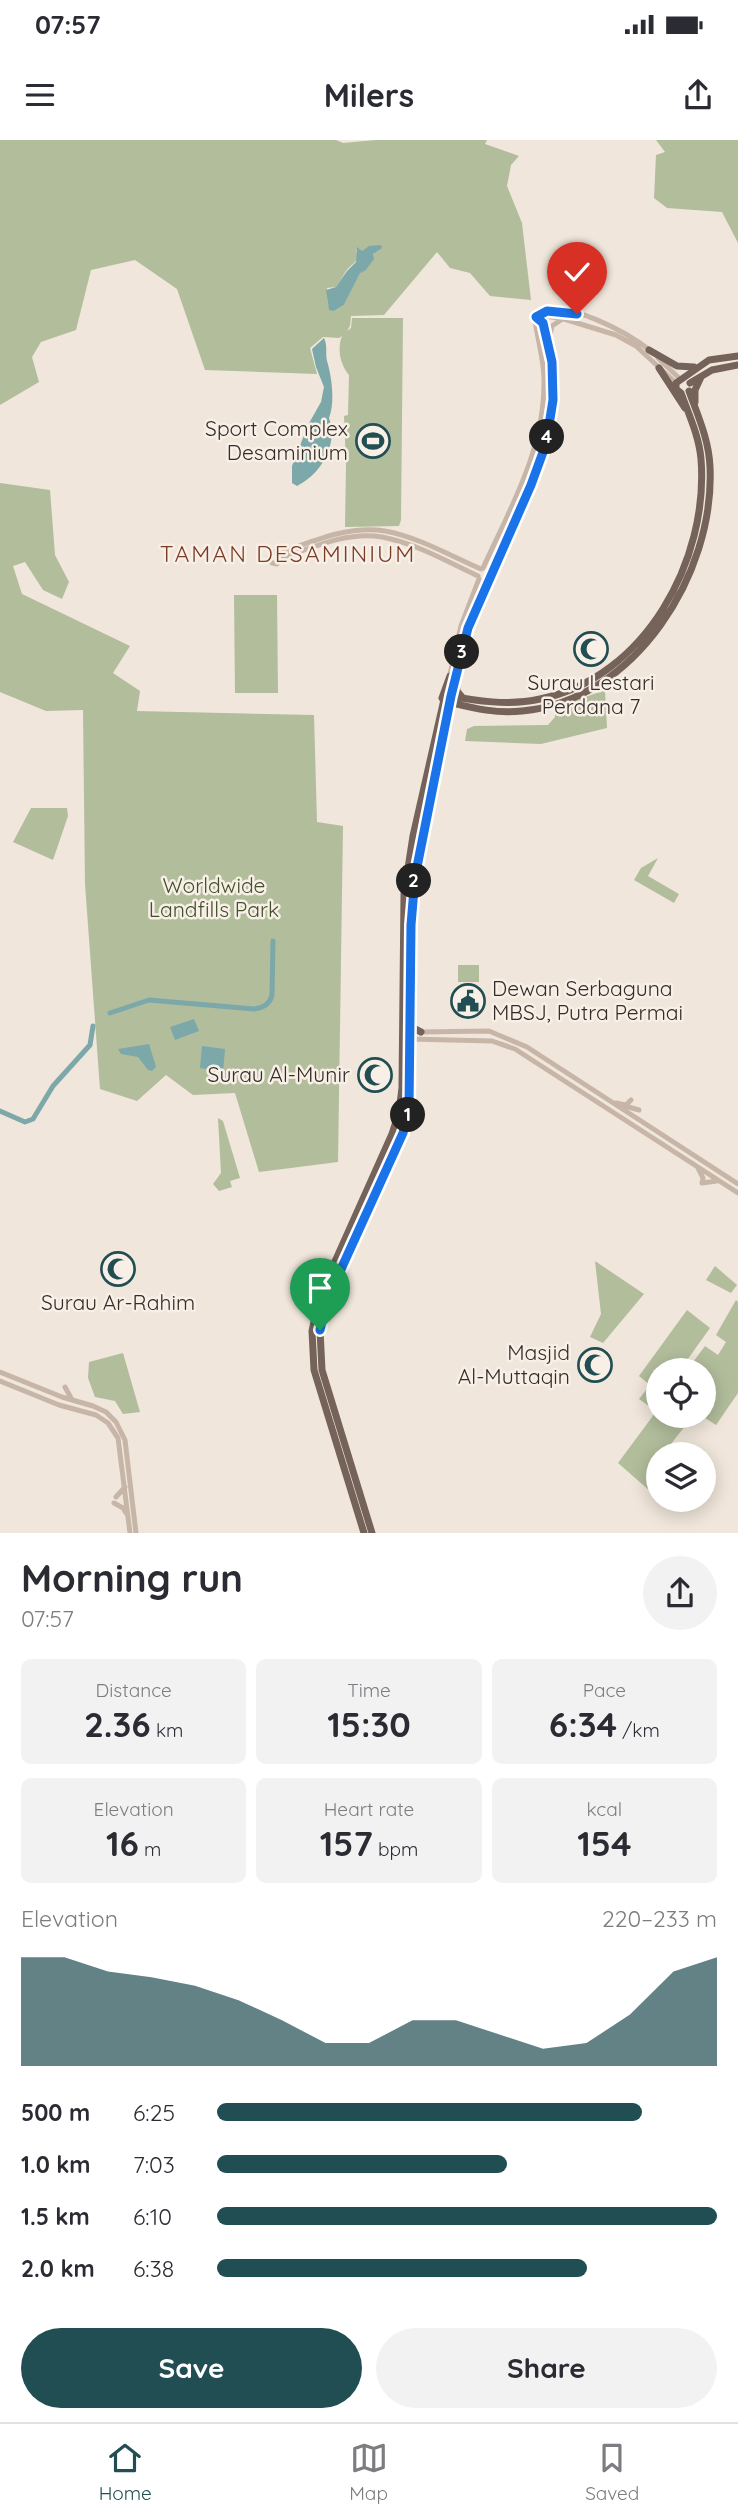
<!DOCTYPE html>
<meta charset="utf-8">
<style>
body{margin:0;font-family:Quicksand,sans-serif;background:#f2f2f3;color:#2b2b33;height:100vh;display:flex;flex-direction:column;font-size:26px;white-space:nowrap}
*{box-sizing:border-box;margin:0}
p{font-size:23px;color:#7c7c81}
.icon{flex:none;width:38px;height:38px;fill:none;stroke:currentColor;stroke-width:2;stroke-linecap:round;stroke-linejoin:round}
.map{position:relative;height:1393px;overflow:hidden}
.panel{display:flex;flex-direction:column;background:#fff;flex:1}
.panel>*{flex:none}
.controls{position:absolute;left:646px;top:1218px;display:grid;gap:14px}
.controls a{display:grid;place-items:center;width:70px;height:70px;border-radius:50%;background:#fff;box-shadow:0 4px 18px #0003;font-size:35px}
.pin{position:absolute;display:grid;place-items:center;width:60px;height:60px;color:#fff;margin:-72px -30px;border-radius:50% 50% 50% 0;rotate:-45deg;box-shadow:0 0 7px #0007}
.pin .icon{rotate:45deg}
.km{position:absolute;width:35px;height:35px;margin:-18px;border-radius:50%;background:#222;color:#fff;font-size:19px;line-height:35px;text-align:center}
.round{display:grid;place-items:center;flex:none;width:74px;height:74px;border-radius:37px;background:#f2f2f3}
.summary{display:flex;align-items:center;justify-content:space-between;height:119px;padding:0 21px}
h1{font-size:38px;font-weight:700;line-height:52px}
.figures{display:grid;grid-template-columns:repeat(3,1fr);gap:10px;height:119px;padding:7px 21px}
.figures div{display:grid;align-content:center;border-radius:10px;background:#f2f2f3;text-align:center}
.figures b{font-size:35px;font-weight:700}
.figures small{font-size:19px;font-weight:400}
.figures p{font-size:19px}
.chart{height:196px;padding:14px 21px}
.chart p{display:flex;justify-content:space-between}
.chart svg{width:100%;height:126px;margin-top:7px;fill:#204e52;opacity:.7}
.cta{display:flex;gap:14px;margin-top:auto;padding:14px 21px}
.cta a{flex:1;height:80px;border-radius:42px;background:#204e52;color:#fff;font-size:28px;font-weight:700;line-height:80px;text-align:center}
.cta a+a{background:#f2f2f3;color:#2b2b33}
ul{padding:0 21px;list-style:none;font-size:23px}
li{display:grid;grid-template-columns:112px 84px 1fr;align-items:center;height:52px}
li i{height:18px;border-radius:9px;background:#204e52}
.status{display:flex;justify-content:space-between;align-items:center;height:49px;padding:0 35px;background:#fff;direction:ltr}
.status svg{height:19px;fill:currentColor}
header{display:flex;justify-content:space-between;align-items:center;height:91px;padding:0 21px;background:#fff;font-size:32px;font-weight:700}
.tab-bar{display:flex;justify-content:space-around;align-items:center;height:98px;border-top:2px solid #e1e1e2;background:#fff;font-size:19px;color:#7c7c81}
.tab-bar a{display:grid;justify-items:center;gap:4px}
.tab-bar .on{color:#204e52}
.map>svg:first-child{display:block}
.green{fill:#b2bd9c;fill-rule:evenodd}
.water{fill:#7ca8aa}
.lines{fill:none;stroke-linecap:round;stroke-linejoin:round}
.river{stroke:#7ca8aa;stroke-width:5}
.minor{stroke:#c7b6a8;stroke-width:5}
.major{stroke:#75635a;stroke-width:7}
.route-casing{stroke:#fff;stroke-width:14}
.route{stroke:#1a73e8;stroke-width:9}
.labels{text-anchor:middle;stroke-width:5;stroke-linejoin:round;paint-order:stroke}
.poi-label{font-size:21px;fill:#342c28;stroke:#f8f0e7;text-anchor:end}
.park-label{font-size:21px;fill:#43502d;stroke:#f8f0e7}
.neighbourhood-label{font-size:23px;letter-spacing:2px;fill:#7d3c27;stroke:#f8f0e7}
</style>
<div class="status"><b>07:57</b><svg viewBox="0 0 49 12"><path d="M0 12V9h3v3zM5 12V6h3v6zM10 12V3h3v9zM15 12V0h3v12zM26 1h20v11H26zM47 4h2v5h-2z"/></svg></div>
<header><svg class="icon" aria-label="menu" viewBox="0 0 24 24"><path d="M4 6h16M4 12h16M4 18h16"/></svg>Milers<svg class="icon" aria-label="share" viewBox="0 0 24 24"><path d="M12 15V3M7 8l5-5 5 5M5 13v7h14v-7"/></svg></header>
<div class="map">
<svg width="738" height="1393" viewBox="0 0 738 1393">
<rect width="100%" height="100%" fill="#f0e6db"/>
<path class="green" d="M0 0H336L343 3 376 0H487L485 4 519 16 511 25 507 46 522 83 531 160 490 156 470 133 450 128 437 112 384 175 351 176 350 186 347 191 351 188 352 178H403L401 380 399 386 345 387 346 325 344 276 348 275 349 235C340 224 337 209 342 196L339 198 323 197 310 208 317 234 205 230 177 149 135 120 91 130 76 190 41 202 32 217 39 242 0 265ZM373 106 377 107 365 131 360 132 344 165 334 171 328 165 327 148 336 147C340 142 342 137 346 131 353 122 360 123 356 110L362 111Z
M656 0H738V103L722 72 667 68 654 58 656 15 665 12Z
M0 343 50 350 55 415 69 442 62 459 43 450 25 422 13 426 22 454 130 506 113 533 140 551 137 571 314 575 317 682 343 686 338 1022 259 1032 235 953 193 955 166 935 137 961 100 949 85 744 83 570 46 571 0 552Z
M234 455H277L278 553H235Z
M605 550 607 588 541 604 465 601 467 589 474 586 548 585 555 577V568Z
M31 668H67L68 676 53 720 13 702Z
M658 718 648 736 679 754 674 763 634 740 641 728Z
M458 825H479V842H458Z
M218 978 223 981 240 1038 230 1041 232 1047 219 1051 213 1044 221 1033Z
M595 1121 644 1154 603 1203 590 1197 601 1174Z
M715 1126 737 1145 731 1153 706 1140Z
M736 1160 738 1162V1253L716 1285 702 1276H704V1230H687L705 1206 718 1215 726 1202 716 1195Z
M687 1170 710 1188 680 1230H673L675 1226 667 1221 661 1229 653 1230C658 1247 663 1250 650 1267L639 1259 650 1245 639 1236Z
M123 1213 140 1272 123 1274 115 1261 95 1257 88 1238 89 1222Z
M658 1269V1276H693L663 1314H658V1329L650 1351 618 1323Z"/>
<path class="water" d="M381 105 382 108 373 114 374 119 365 131 360 133 344 165 334 171 329 170 326 150 336 147 347 131 356 122 357 107 362 111 369 106Z
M324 198C328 206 325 213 327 221 332 237 335 263 329 278 339 305 320 335 297 346L292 343V326L308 285 321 262 324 247 316 227 312 209Z
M194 879 199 891 175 900 170 887Z
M149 904 156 927 152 931 148 930 138 917 121 914 118 909Z
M202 906 225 909 223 932 200 928Z"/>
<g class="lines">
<path class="river" d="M110 873 149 860 254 869C263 868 270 864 272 855L273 801
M0 971 25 982 33 979 53 946 90 905 93 886"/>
<path class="minor" d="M539 175C566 157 629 194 651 211
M539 175 564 179 616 195 636 206 676 243
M549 200 552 186 561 180
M658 218 680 239
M483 428C511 367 545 309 544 240 544 220 538 201 535 181L538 175
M478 436C448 422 415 403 382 397 348 391 313 407 282 418L277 424 272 423 269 418 273 412 280 413C313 401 349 385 385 391 418 397 451 416 481 429
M449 538 461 486 479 439
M451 556 468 488 487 442 492 439V431C524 360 563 292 550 211 548 199 547 183 536 177
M419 892 489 891 527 907 738 1044
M409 899 492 901 515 909 738 1053
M616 963 626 965 631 960
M625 966 639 970
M698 1028 703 1038 702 1043 717 1041
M0 1232 62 1257 93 1266 106 1272 116 1282 125 1300 136 1393
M0 1241 59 1265 96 1275 108 1283 118 1298 130 1393
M65 1247 71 1258
M116 1357 125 1347
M114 1363 123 1368 126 1373"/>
<path class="major" d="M649 210 677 226 694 227
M659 228 685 268
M690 243 712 230 738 225
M695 262V250L701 237
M456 539 457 551 462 557
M442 558 450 536
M448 562C473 568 496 574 522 571 635 561 715 434 710 327 709 300 698 276 689 251
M411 887 421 892
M364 1393 314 1230 312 1191 320 1155 392 994 399 972 402 948 404 754 413 696 445 555C476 561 509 566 540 559 645 538 709 420 701 319 699 296 689 275 681 253L676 249V243L709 220 738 216
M372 1393 322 1230 320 1190 327 1160 403 993 409 969 412 758 451 556"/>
</g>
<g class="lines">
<g class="route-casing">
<path id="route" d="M320 1190 327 1160 403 993 409 969 411 785 415 737 451 556 468 488 531 345 546 304 553 260 552 222 543 183 536 177 547 171 577 174"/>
</g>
<use href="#route" class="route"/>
</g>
<defs>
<g id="stadium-ring" transform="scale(1.75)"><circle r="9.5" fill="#f8f0e7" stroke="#204e52" stroke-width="1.5"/><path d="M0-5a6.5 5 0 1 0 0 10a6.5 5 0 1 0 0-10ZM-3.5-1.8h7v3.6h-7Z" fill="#204e52"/></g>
<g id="mosque-ring" transform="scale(1.75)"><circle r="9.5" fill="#f8f0e7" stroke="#204e52" stroke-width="1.5"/><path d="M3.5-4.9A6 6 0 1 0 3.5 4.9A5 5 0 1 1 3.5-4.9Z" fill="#204e52"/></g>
<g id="civic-ring" transform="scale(1.75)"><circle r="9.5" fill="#f8f0e7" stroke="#204e52" stroke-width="1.5"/><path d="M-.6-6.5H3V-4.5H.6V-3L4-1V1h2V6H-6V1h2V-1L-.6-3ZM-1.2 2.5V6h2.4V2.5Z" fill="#204e52"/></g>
</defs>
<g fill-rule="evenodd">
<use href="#stadium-ring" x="373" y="301"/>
<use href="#mosque-ring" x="591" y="509"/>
<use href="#civic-ring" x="468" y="861"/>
<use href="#mosque-ring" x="375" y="935"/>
<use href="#mosque-ring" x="118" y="1129"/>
<use href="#mosque-ring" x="595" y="1225"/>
</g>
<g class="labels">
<g class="poi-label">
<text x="348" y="296">Sport Complex<tspan x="348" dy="24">Desaminium</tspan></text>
<text x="591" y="550" text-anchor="middle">Surau Lestari<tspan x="591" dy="24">Perdana 7</tspan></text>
<text x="492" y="856" text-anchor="start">Dewan Serbaguna<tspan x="492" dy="24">MBSJ, Putra Permai</tspan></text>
<text x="350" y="942">Surau Al-Munir</text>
<text x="118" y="1170" text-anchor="middle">Surau Ar-Rahim</text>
<text x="570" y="1220">Masjid<tspan x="570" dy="24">Al-Muttaqin</tspan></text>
</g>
<g class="park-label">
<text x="214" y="753">Worldwide<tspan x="214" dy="24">Landfills Park</tspan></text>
</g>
<g class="neighbourhood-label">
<text x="288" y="422">TAMAN DESAMINIUM</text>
</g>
</g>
</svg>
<div class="controls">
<a><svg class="icon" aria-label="locate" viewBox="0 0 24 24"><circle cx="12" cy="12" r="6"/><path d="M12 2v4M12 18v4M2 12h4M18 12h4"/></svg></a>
<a><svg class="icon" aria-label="layers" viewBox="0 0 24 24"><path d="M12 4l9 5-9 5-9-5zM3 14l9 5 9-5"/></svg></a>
</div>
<div class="pin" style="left:320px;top:1190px;background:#1e9e55"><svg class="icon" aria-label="arrive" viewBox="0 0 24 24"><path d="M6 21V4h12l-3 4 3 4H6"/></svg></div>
<div class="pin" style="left:577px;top:174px;background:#d93025"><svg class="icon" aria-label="check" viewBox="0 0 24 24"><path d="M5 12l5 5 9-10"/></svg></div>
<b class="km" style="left:408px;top:975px">1</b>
<b class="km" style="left:414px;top:741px">2</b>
<b class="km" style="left:462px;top:512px">3</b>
<b class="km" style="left:547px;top:297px">4</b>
</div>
<section class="panel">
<div class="summary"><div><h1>Morning run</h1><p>07:57</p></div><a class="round"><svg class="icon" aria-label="share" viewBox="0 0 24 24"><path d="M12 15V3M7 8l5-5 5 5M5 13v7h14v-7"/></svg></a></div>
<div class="figures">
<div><p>Distance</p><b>2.36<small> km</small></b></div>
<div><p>Time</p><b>15:30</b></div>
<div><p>Pace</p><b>6:34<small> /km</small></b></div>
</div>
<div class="figures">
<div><p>Elevation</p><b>16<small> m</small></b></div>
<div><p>Heart rate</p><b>157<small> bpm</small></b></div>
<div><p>kcal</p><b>154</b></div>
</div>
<div class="chart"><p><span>Elevation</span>220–233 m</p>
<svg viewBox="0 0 160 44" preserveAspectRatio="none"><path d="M0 44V6L10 6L20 11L30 13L40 16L50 21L60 28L70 36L80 36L90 28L100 28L110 33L120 38L130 36L140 26L150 11L160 6V44z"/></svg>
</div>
<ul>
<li><b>500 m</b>6:25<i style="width:85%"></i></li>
<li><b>1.0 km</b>7:03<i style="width:58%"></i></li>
<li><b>1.5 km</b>6:10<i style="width:100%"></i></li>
<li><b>2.0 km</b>6:38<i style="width:74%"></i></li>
</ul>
<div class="cta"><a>Save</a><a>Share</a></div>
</section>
<nav class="tab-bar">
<a class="on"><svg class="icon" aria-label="home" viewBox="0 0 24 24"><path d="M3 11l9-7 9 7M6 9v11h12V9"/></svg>Home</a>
<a><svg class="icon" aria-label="map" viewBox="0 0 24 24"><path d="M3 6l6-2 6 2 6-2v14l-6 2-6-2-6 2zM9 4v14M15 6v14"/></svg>Map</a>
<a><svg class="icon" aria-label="saved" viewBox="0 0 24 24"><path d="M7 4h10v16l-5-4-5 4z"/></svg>Saved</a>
</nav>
